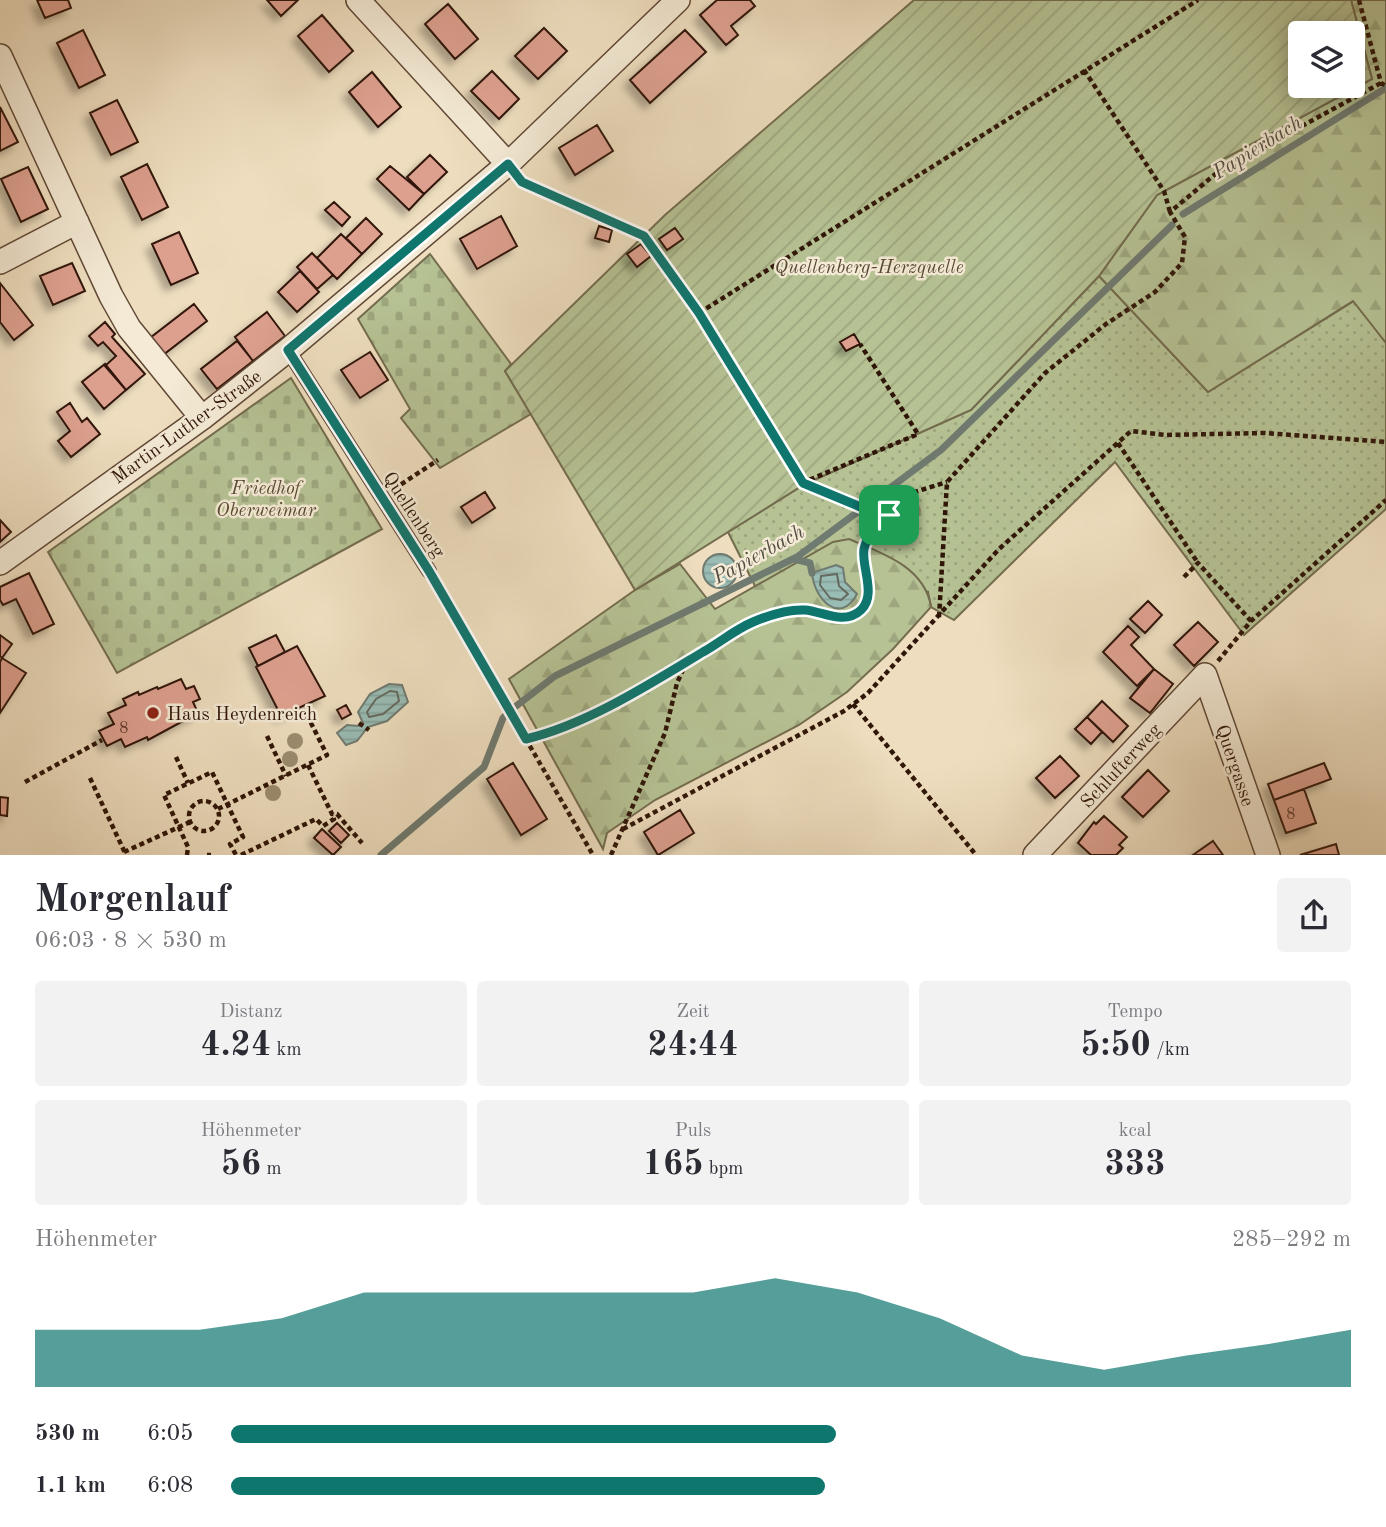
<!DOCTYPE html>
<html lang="de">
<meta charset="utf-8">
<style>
body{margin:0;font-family:"Old Standard TT",serif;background:#f2f2f3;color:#2b2b33;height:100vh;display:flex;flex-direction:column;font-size:26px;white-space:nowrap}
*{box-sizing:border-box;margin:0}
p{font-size:23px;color:#7c7c81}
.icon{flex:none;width:38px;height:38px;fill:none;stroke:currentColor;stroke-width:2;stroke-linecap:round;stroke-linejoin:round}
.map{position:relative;height:855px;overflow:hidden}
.side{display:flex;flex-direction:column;background:#fff;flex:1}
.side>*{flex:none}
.buttons{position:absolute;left:1288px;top:21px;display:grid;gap:14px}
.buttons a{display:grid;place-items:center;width:77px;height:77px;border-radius:7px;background:#fff;box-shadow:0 4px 18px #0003;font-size:35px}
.pin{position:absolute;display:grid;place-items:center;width:60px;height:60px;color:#fff;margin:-30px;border-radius:14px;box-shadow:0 4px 10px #0006}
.round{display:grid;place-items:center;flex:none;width:74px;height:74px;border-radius:7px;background:#f2f2f3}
.overview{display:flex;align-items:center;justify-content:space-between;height:119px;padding:0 35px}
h1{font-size:38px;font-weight:700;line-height:52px}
.stats{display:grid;grid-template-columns:repeat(3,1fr);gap:10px;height:119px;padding:7px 35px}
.stats div{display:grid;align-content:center;border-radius:7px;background:#f2f2f3;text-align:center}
.stats b{font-size:35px;font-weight:700}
.stats small{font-size:19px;font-weight:400}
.stats p{font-size:19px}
.chart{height:196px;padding:14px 35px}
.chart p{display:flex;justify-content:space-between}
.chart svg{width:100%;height:126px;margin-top:7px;fill:#0f766e;opacity:.7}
ul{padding:0 35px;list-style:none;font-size:23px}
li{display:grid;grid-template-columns:112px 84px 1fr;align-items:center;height:52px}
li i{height:18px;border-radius:9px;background:#0f766e}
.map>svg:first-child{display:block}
.grass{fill:url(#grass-dots);stroke:#736c4e;stroke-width:2}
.forest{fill:url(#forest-firs);stroke:#736c4e;stroke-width:2}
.cemetery{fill:url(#cemetery-stones);stroke:#736c4e;stroke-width:2}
.garden{fill:url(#garden-furrows);stroke:#736c4e;stroke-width:2;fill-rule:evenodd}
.water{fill:url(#water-rules);stroke:#6f7a70;stroke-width:2}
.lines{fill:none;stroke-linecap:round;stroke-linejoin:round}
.shore{stroke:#64695e;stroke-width:2}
.stream{stroke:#6f7a70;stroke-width:7}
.building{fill:#dda08f;stroke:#301608;stroke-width:2;filter:url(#shadow)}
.lane-casing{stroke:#604836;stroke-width:16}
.street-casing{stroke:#604836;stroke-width:26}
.path{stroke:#301608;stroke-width:4.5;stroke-dasharray:5 3.5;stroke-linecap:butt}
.lane{stroke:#f4ead5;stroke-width:12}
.street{stroke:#f4ead5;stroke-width:23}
.tree{fill:#9c8d71}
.route-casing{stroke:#fff;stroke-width:14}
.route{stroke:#0f766e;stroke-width:9}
.poi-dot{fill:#8f2418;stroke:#f4ead5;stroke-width:2.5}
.labels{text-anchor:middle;stroke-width:5;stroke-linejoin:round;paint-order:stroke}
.number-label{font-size:16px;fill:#5b382a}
.park-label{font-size:19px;font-style:italic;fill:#584a32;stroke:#f4ead5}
.street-label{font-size:19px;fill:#301608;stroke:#f4ead5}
.poi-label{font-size:19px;fill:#301608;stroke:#f4ead5;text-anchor:start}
.water-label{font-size:21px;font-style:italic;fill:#555045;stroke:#f4ead5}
</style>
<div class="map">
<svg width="1386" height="855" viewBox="0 0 1386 855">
<defs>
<pattern id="grass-dots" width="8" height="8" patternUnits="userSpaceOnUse" patternTransform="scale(1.75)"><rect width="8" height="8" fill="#b6c294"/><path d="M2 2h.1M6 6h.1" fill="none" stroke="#9da67e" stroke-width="1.8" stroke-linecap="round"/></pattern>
<pattern id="forest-firs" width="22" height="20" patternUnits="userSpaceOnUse" patternTransform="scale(1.75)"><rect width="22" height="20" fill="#b6c294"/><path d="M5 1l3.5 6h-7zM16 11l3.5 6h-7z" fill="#9da67e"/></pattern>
<pattern id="cemetery-stones" width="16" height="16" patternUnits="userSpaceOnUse" patternTransform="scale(1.75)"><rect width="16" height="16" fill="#b6c294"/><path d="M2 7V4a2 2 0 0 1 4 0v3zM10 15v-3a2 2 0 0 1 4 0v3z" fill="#9da67e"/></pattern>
<pattern id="garden-furrows" width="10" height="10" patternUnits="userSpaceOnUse" patternTransform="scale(1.75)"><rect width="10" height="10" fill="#b6c294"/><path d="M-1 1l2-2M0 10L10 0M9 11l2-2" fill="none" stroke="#9da67e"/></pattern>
<pattern id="water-rules" width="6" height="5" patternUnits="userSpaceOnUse" patternTransform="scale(1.75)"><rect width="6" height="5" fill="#99bcb5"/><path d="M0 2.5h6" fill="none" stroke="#84a19a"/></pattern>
<filter id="shadow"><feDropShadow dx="-6" dy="6" stdDeviation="3.5" flood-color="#0004"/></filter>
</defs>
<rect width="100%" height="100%" fill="#eedebf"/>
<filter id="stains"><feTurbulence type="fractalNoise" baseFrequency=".00286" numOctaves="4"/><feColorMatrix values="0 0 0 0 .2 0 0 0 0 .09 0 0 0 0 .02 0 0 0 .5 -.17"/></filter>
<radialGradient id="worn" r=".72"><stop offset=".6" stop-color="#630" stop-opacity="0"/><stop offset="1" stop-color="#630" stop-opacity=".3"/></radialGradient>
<path class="grass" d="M1099 276 1208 392 1354 301 1386 343V509L1244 635 1115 462 954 620 931 607 928 592 774 577 756 588 728 532 805 484 971 410Z"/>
<path class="forest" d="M1351 0H1386V343L1353 301 1208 392 1099 276 1157 195 1372 79Z
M849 539C882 553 925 567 931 607L893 649 847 692 799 725 655 800 607 833 603 849 509 679 635 590 680 564 715 609 833 542Z"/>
<path class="cemetery" d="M430 254 511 364 505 371 531 414 440 468 401 418 410 409 358 319Z
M291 378 382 529 117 673 48 552Z"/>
<path class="garden" d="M914 0H1351L1372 79 1157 195 1099 276 971 410 805 484 635 590 505 371 665 215ZM1300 33H1353V86H1300Z"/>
<path class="water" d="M703 571a17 17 0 1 1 34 0a17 17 0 1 1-34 0Z
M836 565 843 568 845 582 857 594C840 626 814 599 812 573Z
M389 684 402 685 408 702 387 721 368 727 357 741 346 745 337 733 347 725 359 726 363 723 358 712 370 694Z"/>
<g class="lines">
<path class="shore" d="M837 574 839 586 848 594 841 600 830 598 820 585 821 576Z
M390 691 397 692 399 701 383 714 369 717 367 712 376 699Z"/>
<path class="stream" d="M1183 214 1386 88
M794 559 810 563 812 573
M381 855 484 767 503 718 511 710 555 676 797 557 941 450 1172 225"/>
</g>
<path class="building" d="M37 0H68L71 8 45 18Z
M267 0H298L281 16Z
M717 0H750L755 6 731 26 738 35 726 45 700 15Z
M448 4 478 39 455 59 425 24Z
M322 15 353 51 329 72 298 36Z
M544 28 567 51 538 79 515 56Z
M83 30 105 75 79 88 57 43Z
M685 30 706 52 650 103 630 80Z
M492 71 519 99 499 119 471 91Z
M372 72 401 107 378 127 349 92Z
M117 100 138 142 111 155 90 113Z
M0 107 18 142 0 151Z
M597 125 613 151 575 175 559 148Z
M430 155 447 172 424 194 407 177Z
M147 164 168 207 142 220 121 177Z
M390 166 424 194 409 210 377 179Z
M28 167 48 209 21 222 1 179Z
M334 202 350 217 342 226 325 210Z
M501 216 517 246 477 269 460 239Z
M366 218 382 234 362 254 346 238Z
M599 226 612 230 609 242 595 238Z
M675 228 683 239 667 250 659 239Z
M179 232 198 273 171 285 152 244Z
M341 234 362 254 337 279 317 258Z
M641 244 651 256 637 267 627 254Z
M312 253 333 275 317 289 297 267Z
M72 263 85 291 53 305 40 276Z
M300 271 319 292 297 312 278 292Z
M0 283 33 325 14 340 0 322Z
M194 304 207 321 163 355 150 338Z
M267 312 285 336 253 361 235 337Z
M105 322 115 334 112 337 145 374 126 390 105 366 116 356 103 342 98 346 89 336Z
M854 334 860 344 846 351 840 342Z
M237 341 253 361 217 389 201 369Z
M370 352 388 380 360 398 341 370Z
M105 364 126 390 104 409 82 382Z
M70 403 82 422 87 418 100 434 71 457 58 441 70 431 57 412Z
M485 492 495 508 472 523 461 507Z
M0 520 11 532 0 542Z
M29 573 54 624 33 634 16 599 3 605 0 600V587Z
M1148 601 1162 615 1145 633 1130 619Z
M1198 622 1218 642 1194 666 1174 645Z
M1128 626 1139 637 1131 645 1154 669 1137 686 1103 652Z
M0 635 12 644 2 658 0 656Z
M276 635 285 652 258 666 249 648Z
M297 646 325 696 281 716 256 667Z
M2 658 26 673 0 713V662Z
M1154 669 1173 684 1150 713 1130 698Z
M181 679 186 689 194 686 200 699 193 702 198 713 148 740 147 737 125 747 121 739 107 746 99 731 114 724 108 713 126 705 123 699 138 692 139 695 157 687 158 689Z
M1102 701 1128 726 1113 742 1087 717Z
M346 705 351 714 342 719 337 710Z
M1087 717 1102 732 1091 744 1075 729Z
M1060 756 1079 776 1055 798 1036 778Z
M513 763 547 819 521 835 487 779Z
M1324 763 1331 779 1274 800 1268 784Z
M1148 770 1169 791 1143 817 1122 797Z
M1304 789 1316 823 1286 833 1274 800Z
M0 797 8 798 7 816 0 815Z
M680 810 694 833 658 855 644 832Z
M1104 816 1127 837 1119 845 1123 848 1116 855H1091L1078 843 1094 822 1096 824Z
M337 823 349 835 341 843 329 831Z
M322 829 341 847 333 855 314 838Z
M1213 841 1223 855H1193Z
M1336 844 1339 855H1300Z"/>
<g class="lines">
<g class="lane-casing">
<path id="lane" d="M288 350 429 571"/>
</g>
<g class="street-casing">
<path id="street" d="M358 0 508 164
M0 56 111 296 129 328 202 418
M0 262 77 222
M0 563 202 418 288 350 508 164 678 0
M1035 855 1205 675 1268 855"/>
</g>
<path class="path" d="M1359 0 1381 83 1386 86
M1084 70 1164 191 1170 212
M521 181 644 236 699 313 1198 0
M699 313 802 483 863 508 888 515
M1118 443 1198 563
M802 483 918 434 860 344
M394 489 438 460
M1184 577 1198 563 1251 621
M436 584 593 855
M939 617 947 482 1045 373 1106 324 1155 292 1182 263 1185 237 1170 212 1219 171 1381 83
M1218 661 1251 621 1386 500
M853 704 976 855
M359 723 369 730
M267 736 286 776
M526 739 556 732 692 659
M176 757 188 783
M308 765 332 814H337L362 843
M90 778 126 855
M25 782 102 740
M189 816a15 15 0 1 1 30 0a15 15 0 1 1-30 0Z
M218 809 327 755 306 713
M623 829 844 711 868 693 999 549 1131 431 1165 435 1265 433 1386 442
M124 852 190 822
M187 855 188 847 164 795 212 772 243 837 230 844 236 855
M207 855H211
M241 855 316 819 323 826 334 819 332 814
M611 855 665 733 677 683 683 670 695 657 752 622 791 611 806 610 828 617H847L860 611 867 599 864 550 871 533 915 492 947 482"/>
<use href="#lane" class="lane"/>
<use href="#street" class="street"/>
</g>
<g class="tree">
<circle cx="913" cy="511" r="8"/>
<circle cx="295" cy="741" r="8"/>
<circle cx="290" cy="759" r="8"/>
<circle cx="273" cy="793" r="8"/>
</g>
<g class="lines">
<g class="route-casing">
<path id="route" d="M508 164 522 182 644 236 699 313 803 483 863 508 889 515C880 524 867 534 864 549 861 566 877 595 861 610 844 626 822 611 805 610 789 609 767 616 753 622 736 629 719 643 703 652 650 684 586 725 526 739L429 571 288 350Z"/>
</g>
<use href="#route" class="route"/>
</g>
<circle class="poi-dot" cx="153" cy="713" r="7"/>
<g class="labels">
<g class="number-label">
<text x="124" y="733">8</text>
<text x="1291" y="819">8</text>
</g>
<g class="park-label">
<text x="869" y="273">Quellenberg-Herzquelle</text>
<text x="266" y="494">Friedhof<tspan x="266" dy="22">Oberweimar</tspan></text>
</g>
<g class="street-label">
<text transform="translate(186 426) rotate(-36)" y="7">Martin-Luther-Straße</text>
<text transform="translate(415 514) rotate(57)" y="7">Quellenberg</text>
<text transform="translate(1120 765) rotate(-47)" y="7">Schlufterweg</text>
<text transform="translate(1236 765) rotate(71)" y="7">Quergasse</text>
</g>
<g class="poi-label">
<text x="167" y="720">Haus Heydenreich</text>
</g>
<g class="water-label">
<text transform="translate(1257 147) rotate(-32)" y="7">Papierbach</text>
<text transform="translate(758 554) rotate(-29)" y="7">Papierbach</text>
</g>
</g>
<rect width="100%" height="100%" filter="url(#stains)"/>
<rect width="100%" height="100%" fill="url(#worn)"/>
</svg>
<div class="buttons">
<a><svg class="icon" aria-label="layers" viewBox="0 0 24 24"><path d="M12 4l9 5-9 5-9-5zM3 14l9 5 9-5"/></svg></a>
</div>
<div class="pin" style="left:889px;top:515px;background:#1e9e55"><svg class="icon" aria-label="arrive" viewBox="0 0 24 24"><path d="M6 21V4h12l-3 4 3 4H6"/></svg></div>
</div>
<section class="side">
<div class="overview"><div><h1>Morgenlauf</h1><p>06:03 · 8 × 530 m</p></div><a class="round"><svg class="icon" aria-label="share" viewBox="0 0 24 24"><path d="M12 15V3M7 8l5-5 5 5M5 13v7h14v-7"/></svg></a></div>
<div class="stats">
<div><p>Distanz</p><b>4.24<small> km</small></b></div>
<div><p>Zeit</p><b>24:44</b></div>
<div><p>Tempo</p><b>5:50<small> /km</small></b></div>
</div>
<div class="stats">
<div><p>Höhenmeter</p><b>56<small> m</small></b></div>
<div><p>Puls</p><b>165<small> bpm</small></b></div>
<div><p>kcal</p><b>333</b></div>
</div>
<div class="chart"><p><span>Höhenmeter</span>285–292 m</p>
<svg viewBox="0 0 160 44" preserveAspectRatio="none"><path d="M0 44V24L10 24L20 24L30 20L40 11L50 11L60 11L70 11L80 11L90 6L100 11L110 20L120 33L130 38L140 33L150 29L160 24V44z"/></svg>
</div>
<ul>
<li><b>530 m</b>6:05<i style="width:54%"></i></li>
<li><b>1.1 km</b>6:08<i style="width:53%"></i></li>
</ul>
</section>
